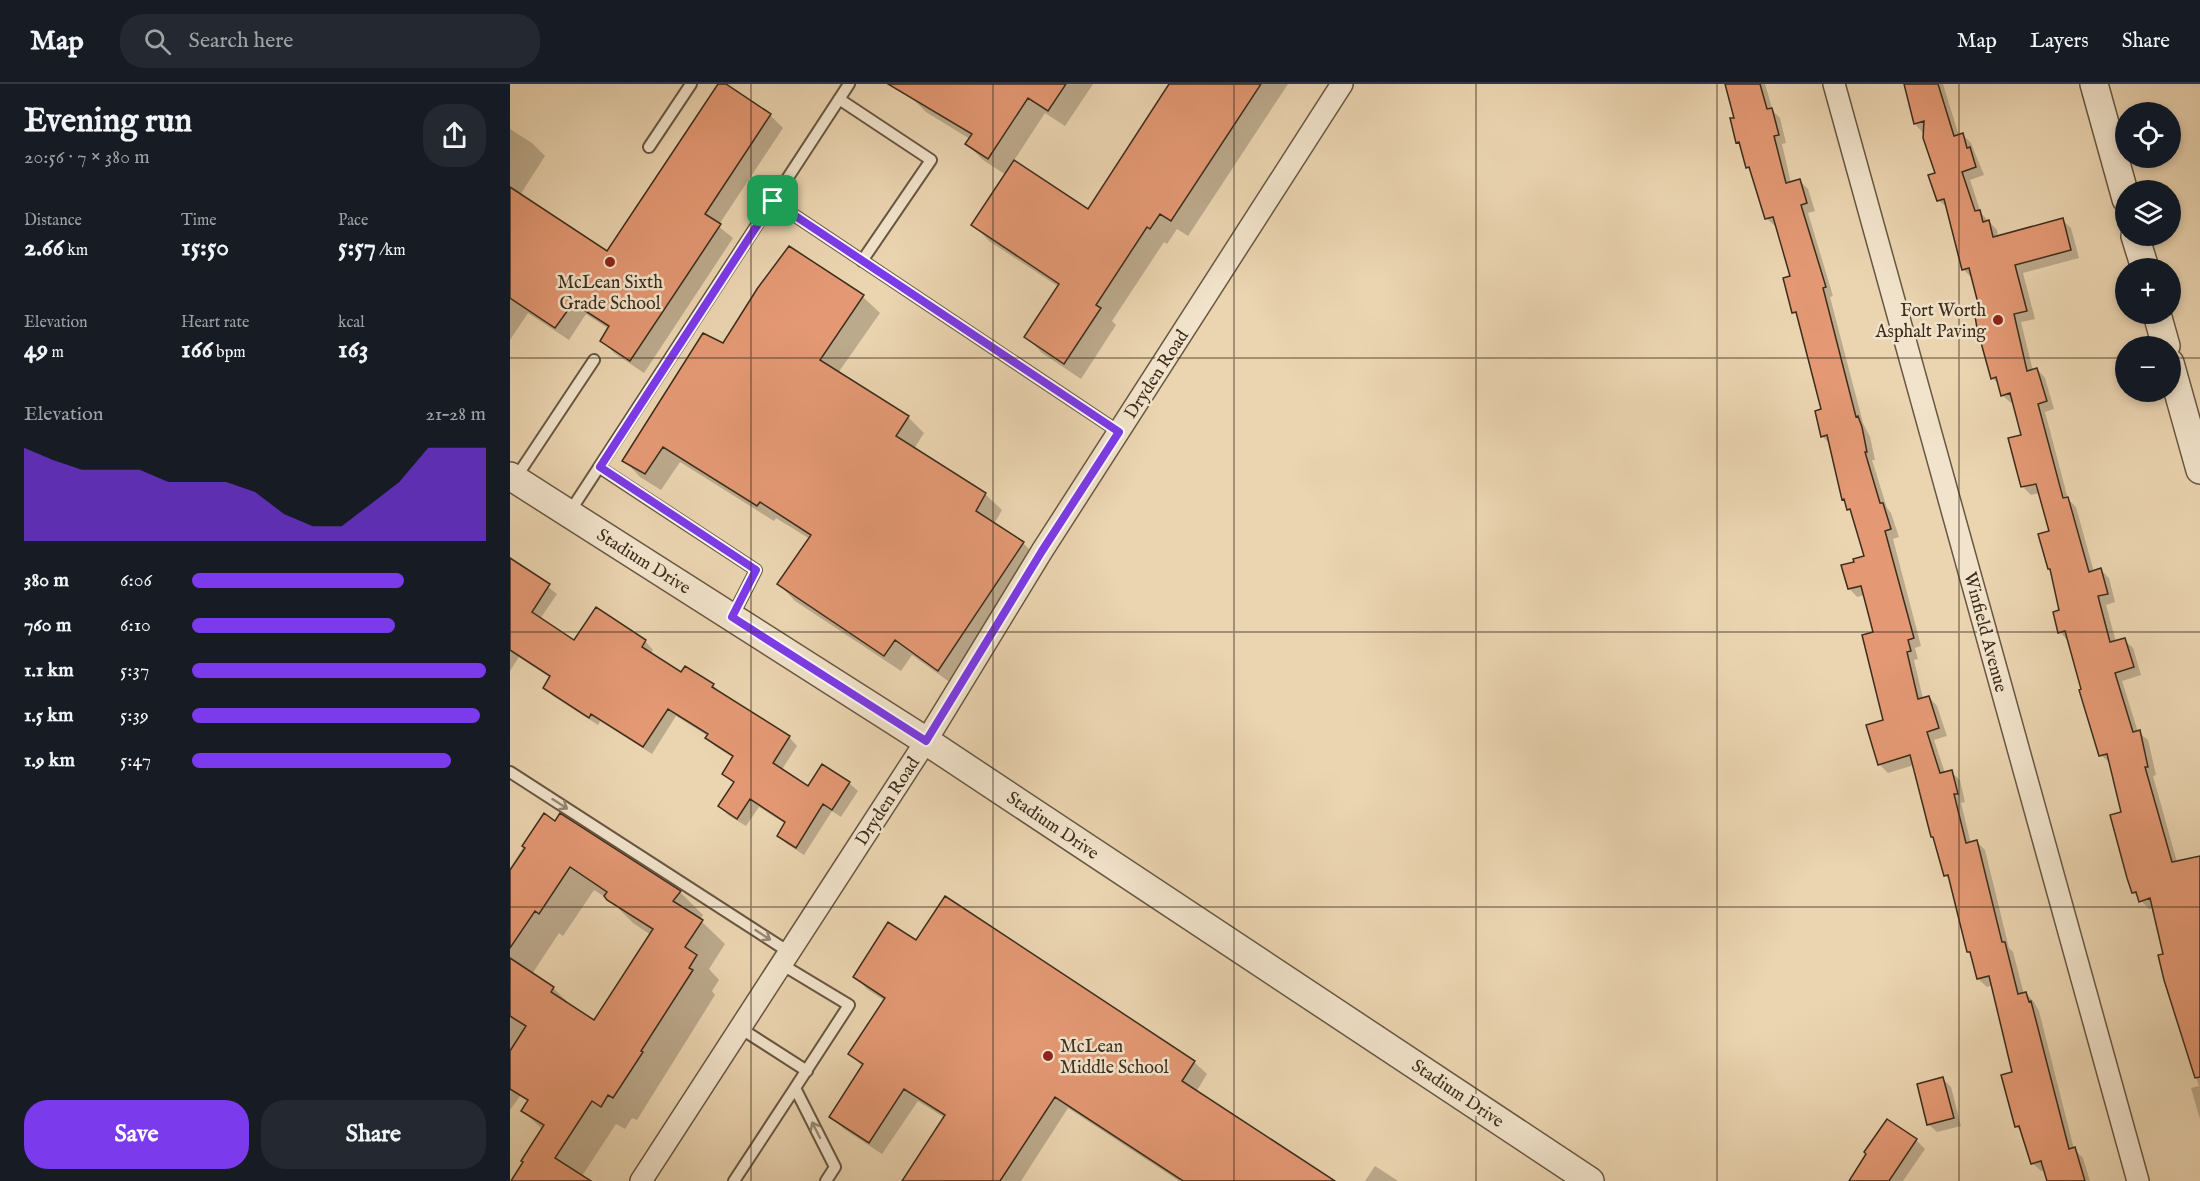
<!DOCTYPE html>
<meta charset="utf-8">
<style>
body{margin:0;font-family:"IM FELL English",serif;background:#242831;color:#f1f3f6;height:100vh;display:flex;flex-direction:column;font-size:22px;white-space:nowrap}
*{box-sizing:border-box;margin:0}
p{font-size:20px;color:#9ea1a6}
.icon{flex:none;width:33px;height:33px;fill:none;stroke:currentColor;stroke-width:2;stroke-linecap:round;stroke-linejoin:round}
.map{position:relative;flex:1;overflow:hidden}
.drawer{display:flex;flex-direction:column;background:#171b24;width:510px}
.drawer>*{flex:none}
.buttons{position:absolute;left:1605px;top:18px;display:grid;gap:12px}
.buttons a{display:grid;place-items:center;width:66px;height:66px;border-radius:50%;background:#171b24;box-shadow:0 3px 9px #0003;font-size:30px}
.pin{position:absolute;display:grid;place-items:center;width:51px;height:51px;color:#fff;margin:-26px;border-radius:12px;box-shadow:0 3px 9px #0006}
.round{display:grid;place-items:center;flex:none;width:63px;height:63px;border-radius:24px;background:#242831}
.summary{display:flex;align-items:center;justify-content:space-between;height:102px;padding:0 24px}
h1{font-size:33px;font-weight:700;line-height:45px}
.metrics{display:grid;grid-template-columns:repeat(3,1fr);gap:9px;height:102px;padding:6px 24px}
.metrics div{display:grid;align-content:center}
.metrics b{font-size:26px;font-weight:700}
.metrics small{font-size:16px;font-weight:400}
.metrics p{font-size:16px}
.chart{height:168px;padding:12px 24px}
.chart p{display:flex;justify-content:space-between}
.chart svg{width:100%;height:108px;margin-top:6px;fill:#7c3aed;opacity:.7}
.button{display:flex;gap:12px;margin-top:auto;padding:12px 24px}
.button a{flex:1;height:69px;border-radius:24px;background:#7c3aed;color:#fff;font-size:24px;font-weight:700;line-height:69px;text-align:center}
.button a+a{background:#242831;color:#f1f3f6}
ul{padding:0 24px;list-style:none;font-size:20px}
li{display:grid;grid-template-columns:96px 72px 1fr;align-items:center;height:45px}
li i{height:15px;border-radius:8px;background:#7c3aed}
header{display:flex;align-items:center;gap:36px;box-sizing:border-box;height:84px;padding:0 30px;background:#171b24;border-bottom:2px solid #363941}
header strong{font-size:28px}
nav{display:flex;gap:33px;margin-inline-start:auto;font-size:21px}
.search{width:420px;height:54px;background:#242831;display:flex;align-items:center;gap:15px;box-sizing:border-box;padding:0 21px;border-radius:24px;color:#9ea1a6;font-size:22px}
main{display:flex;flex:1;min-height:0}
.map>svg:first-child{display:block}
.shadow{fill:#0003}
.building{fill:#e49974;stroke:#3c2d1d;stroke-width:1.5}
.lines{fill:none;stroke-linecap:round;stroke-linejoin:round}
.service-casing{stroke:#685742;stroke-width:14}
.minor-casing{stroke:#685742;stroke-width:24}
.tertiary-casing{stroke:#685742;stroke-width:30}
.service{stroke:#f2e4cc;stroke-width:10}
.minor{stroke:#f2e4cc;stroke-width:21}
.tertiary{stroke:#f2e4cc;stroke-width:27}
.oneway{stroke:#978874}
.route-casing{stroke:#fff;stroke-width:12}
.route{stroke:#7c3aed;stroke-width:8}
.grid{fill:none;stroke:#3c2d1d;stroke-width:1.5;stroke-opacity:0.55}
.poi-dot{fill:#8f2418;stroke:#f2e4cc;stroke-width:2}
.labels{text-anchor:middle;stroke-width:5;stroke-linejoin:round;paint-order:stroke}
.poi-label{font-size:18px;fill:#3c2d1d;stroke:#f2e4cc}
.street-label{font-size:18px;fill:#3c2d1d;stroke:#f2e4cc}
</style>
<header>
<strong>Map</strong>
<div class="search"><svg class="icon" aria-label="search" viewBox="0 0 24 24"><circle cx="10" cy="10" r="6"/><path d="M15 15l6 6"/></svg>Search here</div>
<nav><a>Map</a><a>Layers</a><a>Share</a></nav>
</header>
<main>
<section class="drawer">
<div class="summary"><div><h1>Evening run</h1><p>20:56 · 7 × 380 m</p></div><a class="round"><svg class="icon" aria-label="share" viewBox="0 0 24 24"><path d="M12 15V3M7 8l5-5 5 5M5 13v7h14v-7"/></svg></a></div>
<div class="metrics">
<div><p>Distance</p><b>2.66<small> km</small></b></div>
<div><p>Time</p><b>15:50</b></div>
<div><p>Pace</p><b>5:57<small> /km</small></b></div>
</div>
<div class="metrics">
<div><p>Elevation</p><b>49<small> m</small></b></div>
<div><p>Heart rate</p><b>166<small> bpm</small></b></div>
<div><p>kcal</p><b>163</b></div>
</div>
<div class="chart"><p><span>Elevation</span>21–28 m</p>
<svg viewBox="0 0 160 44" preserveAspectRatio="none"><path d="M0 44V6L10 11L20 15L30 15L40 15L50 20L60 20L70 20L80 24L90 33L100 38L110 38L120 29L130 20L140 6L150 6L160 6V44z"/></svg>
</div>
<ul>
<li><b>380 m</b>6:06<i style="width:72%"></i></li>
<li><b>760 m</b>6:10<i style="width:69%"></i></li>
<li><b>1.1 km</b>5:37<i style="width:100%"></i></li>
<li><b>1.5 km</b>5:39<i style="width:98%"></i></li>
<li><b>1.9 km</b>5:47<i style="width:88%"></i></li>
</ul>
<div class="button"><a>Save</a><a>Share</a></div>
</section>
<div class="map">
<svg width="1690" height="1097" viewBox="0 0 1690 1097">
<rect width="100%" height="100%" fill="#ebd5b1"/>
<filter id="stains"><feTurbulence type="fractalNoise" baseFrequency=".00333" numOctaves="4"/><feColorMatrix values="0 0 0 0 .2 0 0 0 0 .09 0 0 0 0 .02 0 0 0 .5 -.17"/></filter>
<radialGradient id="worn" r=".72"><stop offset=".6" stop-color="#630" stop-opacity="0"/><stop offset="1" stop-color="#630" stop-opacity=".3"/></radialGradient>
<path class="shadow" d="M210 0H213L260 31 273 44 208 142 223 154 134 289 104 269 92 256 99 245 76 230 59 256 18 229 0 256V45L22 59 35 72 10 111 98 169Z
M408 0H583L555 42 535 29 503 78 578 127 661 0H778L678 152 667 145 657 160 654 158 602 237 606 241 571 295 532 269 516 252 549 203 479 157 463 140 496 91 473 76 457 60 460 55 416 28 400 12Z
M1217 0H1255L1263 27 1270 34 1276 59 1272 60 1281 99 1290 97 1298 105 1305 127 1298 129 1323 212 1320 213 1353 339 1360 353 1365 376H1362L1377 424 1381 429 1389 453 1383 455 1411 562 1405 564 1408 575 1404 576 1413 615 1419 613 1427 622 1437 652 1424 656 1435 689 1441 688 1450 696 1455 718 1451 719 1461 760 1467 758 1475 766 1499 864 1503 868 1514 910 1516 909 1524 918 1529 927 1564 1065 1573 1074 1580 1097H1538L1535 1086 1531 1087 1522 1079 1513 1049 1507 1043 1493 992 1503 989 1483 901 1477 903 1468 895 1462 871 1459 868 1441 797 1436 792 1426 757 1422 753 1404 681 1378 689 1370 681 1357 642 1374 637 1365 549 1355 511 1347 513 1339 504 1345 479 1356 473 1343 430 1333 415 1320 360 1312 352 1313 327 1289 234 1284 228 1282 193 1267 142H1265L1256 134 1243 89 1237 83Z
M1395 0H1433L1449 52 1453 51 1461 59 1474 91 1460 96 1471 129 1487 146 1488 153 1552 136 1561 144 1569 174 1513 189 1525 235 1511 238 1523 287 1527 285 1535 294 1544 325 1535 328 1558 415 1566 423 1584 488 1591 486 1599 494 1605 518 1596 521 1606 558 1614 556 1623 564 1631 591 1612 597 1628 648 1638 656 1646 691 1643 692 1667 778 1690 772V1035L1681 1004 1689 1002 1655 895V871L1644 824 1639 825 1623 808 1613 729 1600 679 1591 671 1558 557 1550 548 1551 527 1542 487 1539 485 1541 448 1530 409 1521 411 1513 403 1500 356 1512 352 1503 318 1501 319 1492 311 1490 301 1482 294 1472 232 1462 194 1453 185 1438 124 1428 116 1427 90 1413 49 1406 41Z
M279 164 353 213 370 229 328 289 398 333 414 349 404 365 475 410 492 426 484 440 513 459 529 475 445 602 402 571 391 587 285 517 269 500 300 455 266 434 264 437 170 378 151 406 130 393 114 376 214 261Z
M0 473 47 510 30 535 65 558 135 557 143 566 140 570 172 590 203 601 211 610 279 653 287 662 271 687 299 704 339 699 348 707 331 733 322 727 294 771 277 760 268 751 276 740 249 723 236 742 218 731 210 722 225 700 214 690 224 674 205 662 197 654 198 652 166 632 142 670 90 637 88 641 43 612 35 603 41 594 9 573 0 587Z
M34 731 170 808 193 831 190 836 215 860 199 885 209 896 202 907 205 911 127 1036 122 1034 115 1045 106 1040 70 1095 72 1097H0L33 1046 13 1027 84 938 141 851 123 839 101 817 84 806 53 852 49 849 22 890 43 904 67 927 66 934 0 1026V784Z
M407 858 684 978 697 990 686 1008 822 1097H669L558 1024 511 1097H394L435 1034 408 1017 372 1070 334 1045 321 1033 353 983 340 970 375 917 357 905 345 892Z
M1433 995 1441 1003 1451 1042 1427 1048 1418 1040Z
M1377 1037 1406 1056 1415 1065 1393 1097H1339Z
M865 1082 888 1097H855Z"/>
<path class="building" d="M208 0H216L261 30 195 130 211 140 120 277 90 257 99 242 63 219 45 244 0 214V103L97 167Z
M378 0H556L538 27 518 14 478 75 455 60 462 50Z
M659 0H751L661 137 650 130 640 145 637 143 586 221 591 224 554 280 514 253 549 200 461 141 504 76 578 125Z
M1215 0H1250L1257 25 1262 24 1269 51 1264 52 1276 99 1290 95 1297 119 1291 121 1316 203 1313 204 1346 333 1348 332 1352 343 1357 368H1355L1370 419H1373L1381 445 1375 447 1404 554 1398 556 1401 567 1397 568 1408 615 1419 612 1429 644 1417 648 1430 689 1442 686 1448 710H1444L1456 759 1467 756 1492 858H1495L1508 910 1516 908 1519 918 1521 917 1559 1065 1565 1063 1575 1097H1537L1531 1077 1521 1080 1509 1042 1505 1043 1491 991 1502 988 1479 892 1467 895 1460 868H1457L1438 791 1434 792 1423 753H1421L1400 671 1368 681 1356 641 1373 636 1352 551 1363 548 1351 502 1338 505 1331 481 1344 478 1343 475 1354 472 1340 425 1337 426 1334 415 1332 416 1317 351 1311 353 1305 327 1311 325 1286 228 1282 229 1273 194 1280 192 1263 133 1255 135 1239 83 1236 84 1229 58 1226 59 1220 34H1224Z
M1394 0H1428L1444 52 1453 49 1457 64 1460 63 1466 83 1452 88 1465 127 1470 126 1473 138 1479 136 1483 153 1553 134 1561 166 1505 181 1517 227 1504 230 1517 287 1527 284 1537 317 1528 320 1553 414 1558 413 1579 488 1591 484 1598 510 1588 512 1600 558 1615 554 1624 583 1605 589 1623 648 1630 646 1638 683H1635L1662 778 1690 772V993L1685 994 1654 896 1648 871 1653 870 1640 814 1629 818 1626 808 1622 809 1617 794 1600 731 1611 728 1597 670 1589 672 1569 606 1571 605 1555 547 1548 549 1543 528 1549 526 1540 485H1538L1528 450 1539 447 1526 400 1511 403 1507 388 1498 354 1511 351 1500 309 1491 312 1486 293 1481 295 1467 244 1465 232 1471 231 1459 184 1452 186 1434 115 1427 117 1418 91 1425 89 1413 54 1414 37 1404 40Z
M279 162 354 211 310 276 399 332 386 352 476 409 466 427 514 458 428 587 385 556 374 572 267 500 301 451 250 418 247 422 153 363 135 390 112 377 193 249 213 259 247 205Z
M0 474 40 500 22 528 64 556 86 523 136 556 132 563 171 588 175 582 204 600 202 603 280 652 263 679 298 702 312 680 340 698 322 726 313 720 286 764 267 752 275 738 240 715 227 735 208 722 224 698 212 690 223 672 195 654 198 650 158 625 133 663 81 630 79 634 33 604 40 592 0 566Z
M34 729 45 737 50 729 171 807 163 817 193 836 175 863 187 871 179 884 183 886 131 967 133 968 103 1014 98 1011 91 1023 82 1017 45 1074 81 1097H1L13 1078 11 1077 34 1041 11 1027 18 1016 0 1005V967L16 942 0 932V874L44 903 41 908 84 936 143 845 97 816 94 812 97 808 60 783 29 830 25 827 0 864V786L15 764 12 762Z
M435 812 685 977 672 997 825 1097H673L545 1013 490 1097H392L435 1031 394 1005 359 1059 319 1033 353 980 338 970 375 914 343 893 378 838 406 856Z
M1433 993 1444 1034 1417 1041 1407 1000Z
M1377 1035 1407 1055 1379 1097H1339L1356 1070 1354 1068Z"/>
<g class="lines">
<g class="service-casing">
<path id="service" d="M329 15 421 76 352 177
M139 63 181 0
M263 117 609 348
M89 383 246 486 222 533
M5 395 84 276
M59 429 339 0
M0 688 279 868
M271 880 339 921 285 1004
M230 944 297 987
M224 1097 285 1004 325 1083 316 1097"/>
</g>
<g class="minor-casing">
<path id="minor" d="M1324 0 1628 1097
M131 1097 416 657 532 467 832 0"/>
</g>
<g class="tertiary-casing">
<path id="tertiary" d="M1584 0 1616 115
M1625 152 1635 184
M1647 230 1656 262
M1660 279 1690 386
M0 392 416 657 1080 1097"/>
</g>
<use href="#service" class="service"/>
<use href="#minor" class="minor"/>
<use href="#tertiary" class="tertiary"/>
</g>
<defs><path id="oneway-shaft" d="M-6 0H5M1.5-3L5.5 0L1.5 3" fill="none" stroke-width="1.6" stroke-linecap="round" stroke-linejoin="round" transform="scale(1.5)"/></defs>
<g class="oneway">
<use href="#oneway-shaft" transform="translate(50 720) rotate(33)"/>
<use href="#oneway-shaft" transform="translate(253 851) rotate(33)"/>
<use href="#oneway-shaft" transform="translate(306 1046) rotate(-117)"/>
</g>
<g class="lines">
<g class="route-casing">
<path id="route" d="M263 117 609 348 532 467 416 657 222 533 246 486 90 383Z"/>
</g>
<use href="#route" class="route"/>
</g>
<path class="grid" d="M241 0V1097M483 0V1097M724 0V1097M966 0V1097M1207 0V1097M1449 0V1097M0 274H1616M1660 274H1690M0 548H1690M0 823H1690"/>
<g class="poi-dot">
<circle cx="100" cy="178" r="6"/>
<circle cx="1488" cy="236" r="6"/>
<circle cx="538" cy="972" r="6"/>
</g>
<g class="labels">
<g class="poi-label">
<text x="100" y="204">McLean Sixth<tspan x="100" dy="21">Grade School</tspan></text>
<text x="1476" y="232" text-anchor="end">Fort Worth<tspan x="1476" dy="21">Asphalt Paving</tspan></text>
<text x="550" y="968" text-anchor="start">McLean<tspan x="550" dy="21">Middle School</tspan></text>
</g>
<g class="street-label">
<text transform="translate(646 290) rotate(-57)" y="6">Dryden Road</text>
<text transform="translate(134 477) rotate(32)" y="6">Stadium Drive</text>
<text transform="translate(1476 548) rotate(75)" y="6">Winfield Avenue</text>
<text transform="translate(377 717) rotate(-57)" y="6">Dryden Road</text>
<text transform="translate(543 741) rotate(34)" y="6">Stadium Drive</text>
<text transform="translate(948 1009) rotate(34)" y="6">Stadium Drive</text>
</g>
</g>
<rect width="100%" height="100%" filter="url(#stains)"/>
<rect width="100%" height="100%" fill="url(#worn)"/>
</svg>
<div class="buttons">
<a><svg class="icon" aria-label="locate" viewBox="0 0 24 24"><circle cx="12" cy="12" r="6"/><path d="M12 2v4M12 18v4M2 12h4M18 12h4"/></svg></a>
<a><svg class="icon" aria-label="layers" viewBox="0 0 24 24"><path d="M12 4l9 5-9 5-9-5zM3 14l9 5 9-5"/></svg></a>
<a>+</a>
<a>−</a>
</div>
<div class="pin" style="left:263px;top:117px;background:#1e9e55"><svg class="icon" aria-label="arrive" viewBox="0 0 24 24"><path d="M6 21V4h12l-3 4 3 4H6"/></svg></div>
</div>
</main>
